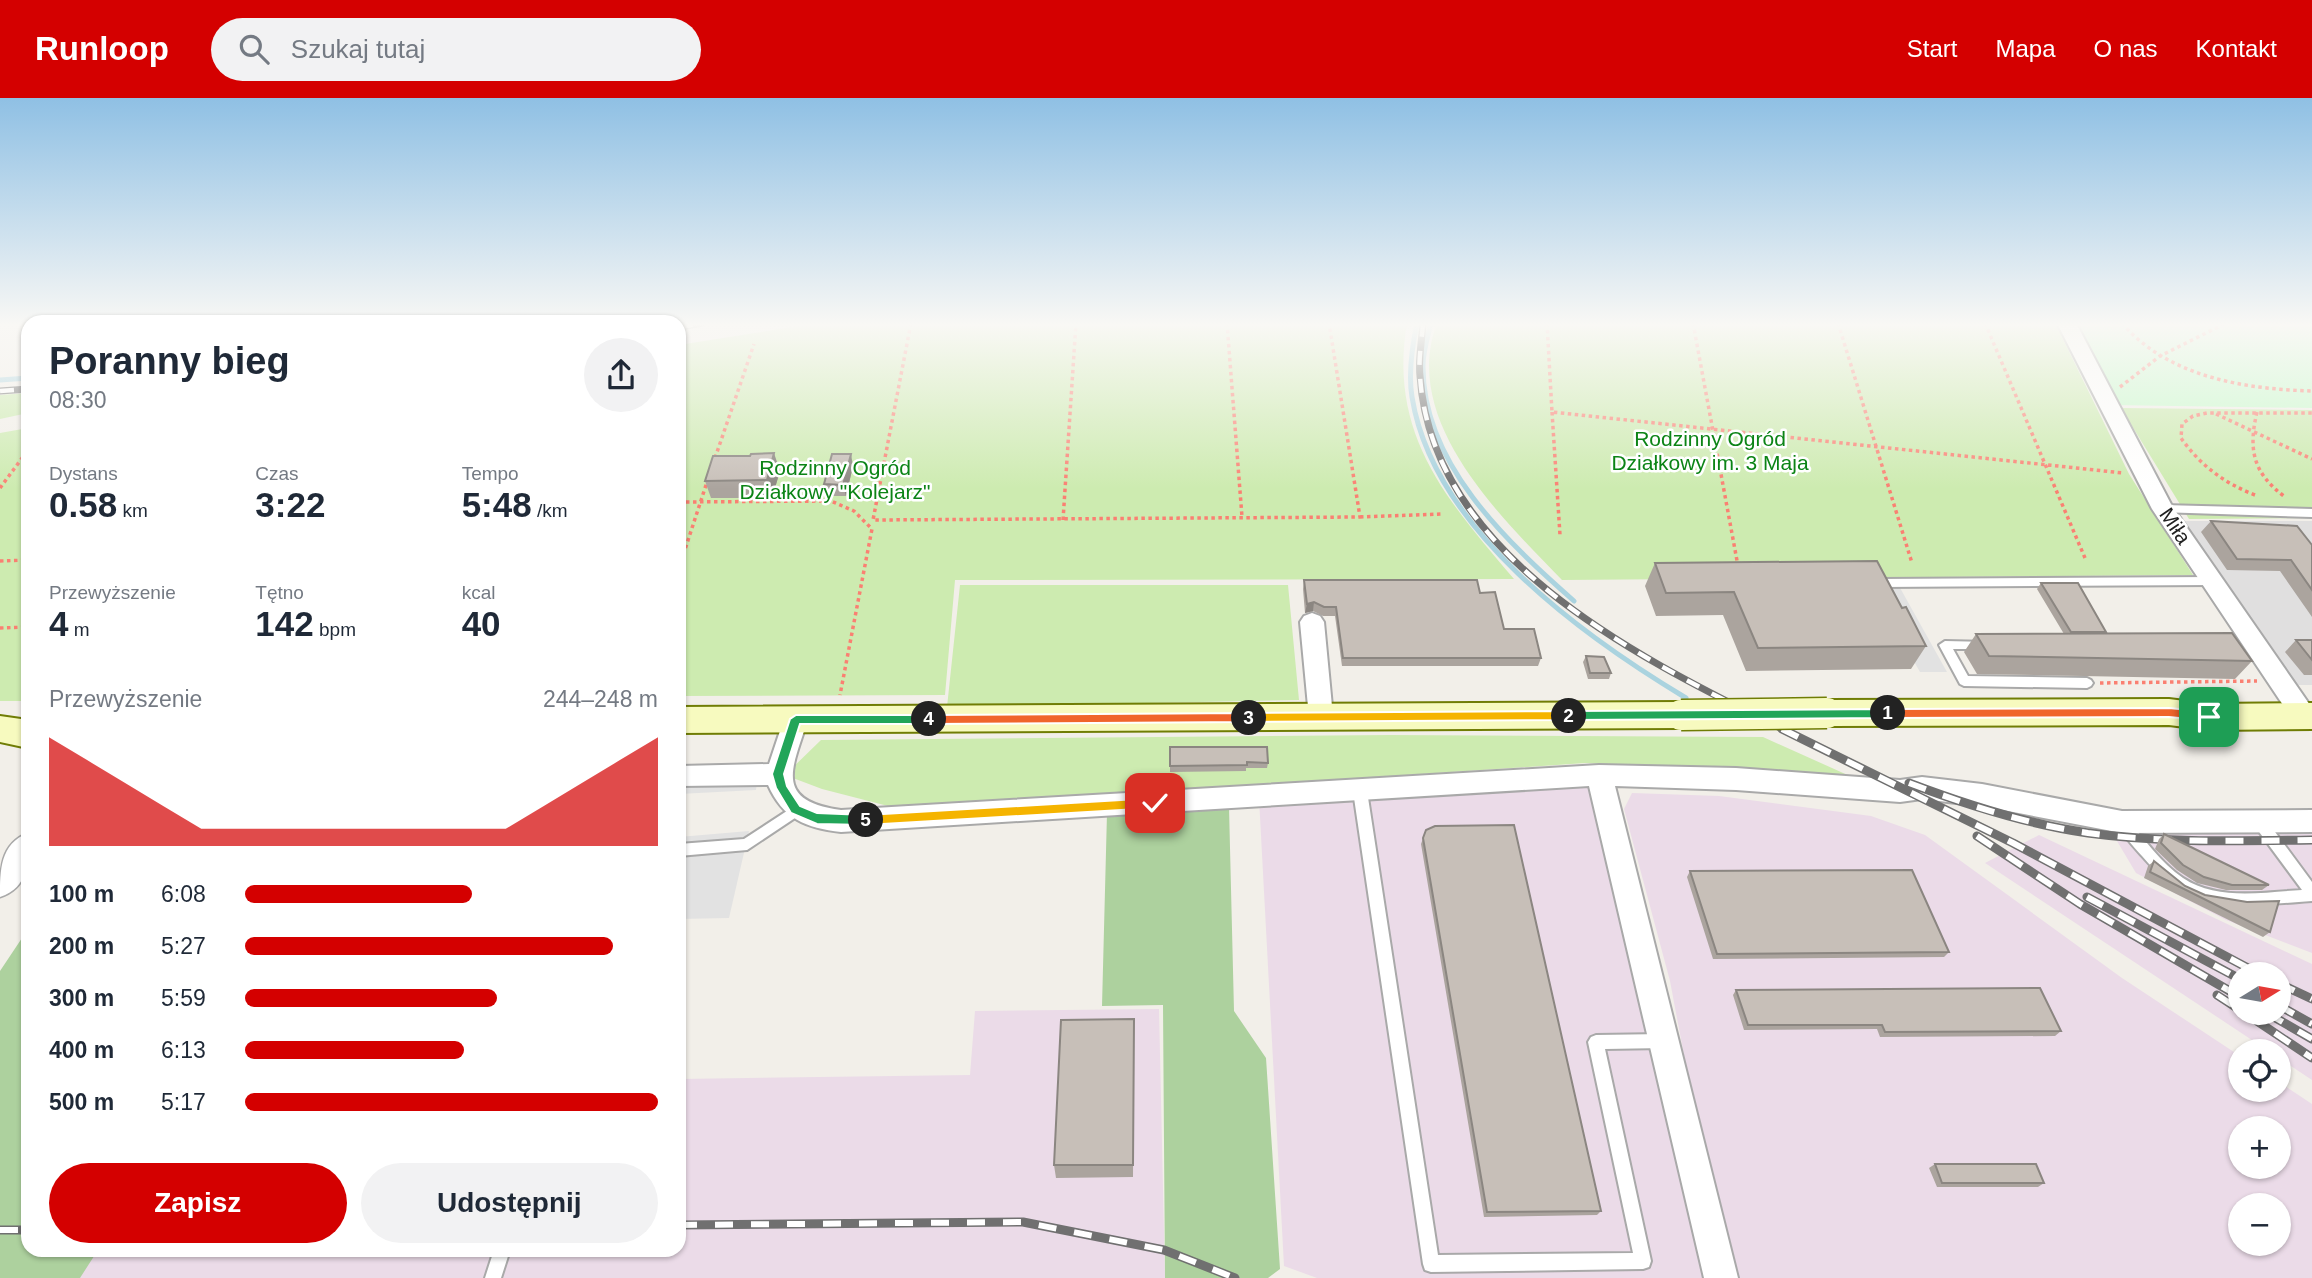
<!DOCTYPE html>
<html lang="pl">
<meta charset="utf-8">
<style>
body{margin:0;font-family:Helvetica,sans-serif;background:#f2f2f3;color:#1f2937;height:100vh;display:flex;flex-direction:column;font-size:26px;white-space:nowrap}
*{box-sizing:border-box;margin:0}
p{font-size:23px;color:#747a83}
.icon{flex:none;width:38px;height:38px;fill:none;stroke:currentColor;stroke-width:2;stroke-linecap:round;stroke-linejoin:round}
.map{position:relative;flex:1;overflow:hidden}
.side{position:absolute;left:21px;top:217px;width:665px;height:942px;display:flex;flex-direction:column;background:#fff;border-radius:21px;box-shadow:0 2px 5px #0004}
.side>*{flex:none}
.needle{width:46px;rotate:79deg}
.controls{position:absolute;left:2228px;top:864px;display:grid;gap:14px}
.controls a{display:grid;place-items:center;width:63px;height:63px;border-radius:50%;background:#fff;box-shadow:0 2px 5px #0004;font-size:35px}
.pin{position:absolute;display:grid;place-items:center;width:60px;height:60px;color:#fff;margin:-30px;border-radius:14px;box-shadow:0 4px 10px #0006}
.km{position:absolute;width:35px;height:35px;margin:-18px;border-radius:50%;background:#222;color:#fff;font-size:19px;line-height:35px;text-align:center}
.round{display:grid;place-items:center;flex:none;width:74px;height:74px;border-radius:37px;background:#f2f2f3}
.summary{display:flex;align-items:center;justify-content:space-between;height:119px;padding:0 28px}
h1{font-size:38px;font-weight:700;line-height:52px}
.stats{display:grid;grid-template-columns:repeat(3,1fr);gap:10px;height:119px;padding:7px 28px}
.stats div{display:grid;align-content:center}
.stats b{font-size:35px;font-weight:700}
.stats small{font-size:19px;font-weight:400}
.stats p{font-size:19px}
.chart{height:196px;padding:14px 28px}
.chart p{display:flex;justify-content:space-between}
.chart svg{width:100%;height:126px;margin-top:7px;fill:#d40000;opacity:.7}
.button{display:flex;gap:14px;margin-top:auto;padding:14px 28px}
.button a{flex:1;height:80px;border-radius:42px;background:#d40000;color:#fff;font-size:28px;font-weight:700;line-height:80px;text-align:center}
.button a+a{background:#f2f2f3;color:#1f2937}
ul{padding:0 28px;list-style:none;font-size:23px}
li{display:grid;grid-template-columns:112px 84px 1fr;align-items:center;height:52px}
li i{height:18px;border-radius:9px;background:#d40000}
header{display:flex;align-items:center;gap:42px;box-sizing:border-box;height:98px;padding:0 35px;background:#d40000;color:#fff}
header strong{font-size:33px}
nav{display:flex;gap:38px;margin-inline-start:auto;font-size:24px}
.search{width:490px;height:63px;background:#f2f2f3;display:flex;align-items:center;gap:18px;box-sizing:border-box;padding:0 24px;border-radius:38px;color:#747a83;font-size:26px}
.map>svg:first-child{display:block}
.residential{fill:#e0dfdf}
.industrial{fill:#ebdbe8;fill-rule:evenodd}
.grass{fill:#cdebb0}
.forest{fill:#add19e}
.park{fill:#c8facc}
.parking{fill:#e2e2e2}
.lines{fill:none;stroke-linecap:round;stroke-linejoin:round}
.stream{stroke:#aad3df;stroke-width:5}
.service-casing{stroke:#a9a9a9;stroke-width:4}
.minor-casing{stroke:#a9a9a9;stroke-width:4}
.tertiary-casing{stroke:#a9a9a9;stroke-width:3}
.secondary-casing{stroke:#707d05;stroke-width:4}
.path{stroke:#fa8072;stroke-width:3.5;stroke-dasharray:3.5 3.5;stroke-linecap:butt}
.service{fill:#fff;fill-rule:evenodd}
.minor{fill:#fff;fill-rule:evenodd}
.tertiary{fill:#fff;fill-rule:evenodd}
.secondary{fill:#f7fabf;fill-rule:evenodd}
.rail-far1-casing{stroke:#707070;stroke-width:7}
.rail-casing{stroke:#707070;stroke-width:9}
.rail-far1{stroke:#fff;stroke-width:4.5;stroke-dasharray:14;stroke-linecap:butt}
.rail{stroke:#fff;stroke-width:6;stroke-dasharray:18;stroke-linecap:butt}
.secondary-bridge-casing{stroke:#707d05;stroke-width:33;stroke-linecap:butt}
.secondary-bridge{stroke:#f7fabf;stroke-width:30}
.wall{fill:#aba49e}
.shaded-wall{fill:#8b8681}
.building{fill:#c7bfb8;stroke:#8b8681;stroke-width:2}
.split-1{fill:#f0652b;stroke:#fff;stroke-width:2}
.split-2{fill:#22a559;stroke:#fff;stroke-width:2}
.split-3{fill:#f5b400;stroke:#fff;stroke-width:2}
.split-4{fill:#f0652b;stroke:#fff;stroke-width:2}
.split-5{fill:#22a559;stroke:#fff;stroke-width:2}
.split-6{fill:#f5b400;stroke:#fff;stroke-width:2}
.labels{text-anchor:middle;stroke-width:5;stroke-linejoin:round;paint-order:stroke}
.park-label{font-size:21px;fill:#0c8416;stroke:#fff}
.street-label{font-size:21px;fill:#222;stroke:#fff}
</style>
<header>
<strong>Runloop</strong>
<div class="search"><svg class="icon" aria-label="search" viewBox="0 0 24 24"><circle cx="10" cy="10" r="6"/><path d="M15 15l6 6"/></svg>Szukaj tutaj</div>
<nav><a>Start</a><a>Mapa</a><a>O nas</a><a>Kontakt</a></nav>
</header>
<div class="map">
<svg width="2312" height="1180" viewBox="0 0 2312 1180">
<rect width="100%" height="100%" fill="#f2efe9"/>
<path class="residential" d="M2181 423H2312V587H2296Z"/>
<path class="industrial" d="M1599 677 1721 1180H1317L1284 1168 1259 700Z
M1632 695 1719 698 1871 718 1925 737 2122 880 2240 958V992H2278L2279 984 2312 1006V1180H1726L1670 883 1624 711ZM2240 1031H2278V1069H2240ZM2240 1108H2278V1146H2240Z
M2312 729V855L2226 822 2136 775 2111 733Z
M2039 737 2312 866V982L2279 960 2278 954H2270L1985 765ZM2240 877H2278V915H2240Z
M1159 911 1165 1180H0L28 1152H679V981L970 977 975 913Z"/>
<path class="grass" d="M817 225H1407C1388 337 1447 402 1514 481L955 482 945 597 679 598V247Z
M1437 225H2055L2129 376 2193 477 1562 482C1501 419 1400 323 1437 225Z
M28 295V315L0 321V297Z
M2121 310 2312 312V420L2189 421Z
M28 330V603H0V335Z
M960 487H1288L1299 602 947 609Z
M1390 637 1763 639 1852 679 1585 665 1142 695 888 708 822 691 785 677 821 642Z"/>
<path class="forest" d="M1229 709 1234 913 1266 960 1280 1171 1268 1180H1165L1163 907 1102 908 1107 715Z
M28 831V1152H98L80 1180H0V873Z"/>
<path class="park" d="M2071 225H2312V310L2111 307Z"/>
<path class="parking" d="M1871 488H1899L1947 574H1920Z
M679 684H757L756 692 679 696Z
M749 733 729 820 679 821V739Z"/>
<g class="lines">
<path class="stream" d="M1417 225C1412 249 1408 275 1412 299 1433 430 1581 537 1686 600
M1431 225C1428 238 1423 253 1423 267 1422 365 1506 443 1574 503
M0 282 28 280"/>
<g class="service-casing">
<path id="service" d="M2163 407 2312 411V419L2159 414 2158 411Z
M2213 479 2219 483 2213 487 1881 489 1875 485 1881 481Z
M1945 543 1989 544 1991 547 1989 550 1985 551H1953L1968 578 2087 580 2091 582 2093 585 2091 588 2087 590 1964 588 1960 586 1939 547Z
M1360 688 1365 689 1367 693 1438 1157 1633 1155 1588 944 1591 939 1596 937 1664 936 1669 938 1672 943 1669 948 1664 950 1605 951 1651 1163 1649 1169 1643 1171 1431 1174 1425 1172 1423 1166 1353 693 1355 689Z
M796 707 801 708 803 712 801 716 747 752 679 758V746L744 741Z
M2259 717 2264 719 2312 784V803C2241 808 2193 818 2142 758 2133 748 2122 736 2115 724L2117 720 2122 718 2127 720C2144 741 2161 765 2183 780 2217 803 2264 794 2302 792L2254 727 2252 723 2254 719Z
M494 1152H510L501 1180H485Z"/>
</g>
<g class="minor-casing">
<path id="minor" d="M2057 225H2076L2172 408 2312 610V625L2304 628 2295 625 2152 411Z
M1312 515 1320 518 1324 524 1333 619 1330 626 1321 629 1312 626 1309 619 1300 524 1304 518Z
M796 611 805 614 808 621C793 669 772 703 841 712L1599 667 1736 670 1900 682 1922 679 1982 686 2122 713 2312 712V734L2122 735 1982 708 1922 701 1900 704 1736 692 1615 688 1738 1180H1704L1589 688 841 734C806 730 783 721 768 687L679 688V668L769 666 784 621 787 614Z"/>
</g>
<g class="tertiary-casing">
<path id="tertiary" d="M28 735C28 763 30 789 0 799 0 772 0 746 28 735Z"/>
</g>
<g class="secondary-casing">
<path id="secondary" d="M2169 601 2209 606 2312 605V631L2209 632 2169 627 1827 628 1815 624 1810 615 1815 606 1827 602Z
M1681 604 1693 608 1698 617 1693 626 1681 630 679 635V609Z
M0 618 28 622V650L0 644Z"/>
</g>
<path class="path" d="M911 225 873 422 1360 419 1329 225
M1227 225 1242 419
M1547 225 1552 314 2123 375
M1693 225 1738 468
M1838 225 1912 465
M1985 225 2085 460
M2122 225C2168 279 2244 291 2312 293
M2120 289 2160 258 2226 225
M1552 314 1560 437
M2257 314C2248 352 2253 375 2285 399
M2216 316 2312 361
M715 360 754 246
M0 390 28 352
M2255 397C2224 385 2200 367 2181 340L2182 326 2193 318 2207 315H2312
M679 404 831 403 854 413 872 431 840 597
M1360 419 1441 416
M1063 422 1076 225
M0 463 28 462
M679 470 707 384
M0 530 28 529
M2100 585 2257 583"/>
<use href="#service" class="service"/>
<use href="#minor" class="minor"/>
<use href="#tertiary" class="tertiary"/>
<use href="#secondary" class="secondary"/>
<g class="rail-far1-casing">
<path id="rail-far1" d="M1423 225C1422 242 1418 261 1420 278 1432 461 1644 562 1786 633
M679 229 703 225
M0 293 28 291"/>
</g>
<g class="rail-casing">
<path id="rail" d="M1782 631 2013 745 2261 877
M1909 685C1967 707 2026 726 2088 735 2162 745 2238 743 2312 742
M1977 738 2080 806 2240 899
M2087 799 2240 881
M2278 885 2312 901
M2217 897 2240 912
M2278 907 2312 926
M2245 915 2312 960
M2267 915 2312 941
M679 1127 1023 1124 1164 1152 1235 1180
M0 1132H28"/>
</g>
<use href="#rail-far1" class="rail-far1"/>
<use href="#rail" class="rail"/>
<g class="secondary-bridge-casing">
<path id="secondary-bridge" d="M1681 617 1827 615"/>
</g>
<use href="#secondary-bridge" class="secondary-bridge"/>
</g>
<path class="wall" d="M853 368 846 398H827L824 386Z
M780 373 772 400H711L705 383Z
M2211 423 2312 447V519L2280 473 2227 472 2201 434Z
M1655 465 1902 510 1926 548 1911 571 1746 573 1723 517 1656 518 1645 488Z
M1304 482 1480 495 1504 531 1541 560 1538 568H1342L1335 518H1323L1313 513 1305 515 1303 491Z
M2041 485 2106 534 2105 535 2252 563 2235 581 1977 576 1964 554 1976 536H2064L2037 491Z
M2296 542H2312V577H2304L2285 554Z
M1586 558 1611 575 1609 581H1588L1583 564Z
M1170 649 1268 665 1267 670H1246V673L1170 674Z
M1426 732 1601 1113 1597 1117 1484 1119 1421 746Z
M2164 736 2269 787 2262 792H2226L2197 785 2177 772 2155 751 2159 741Z
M2154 763 2185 788 2270 834 2263 839 2144 780 2148 768Z
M1690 773 1949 854 1944 859 1713 861 1687 779Z
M1736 892 2061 933 2055 938 1880 939 1877 931 1744 932 1733 897Z
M1134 921 1133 1079 1056 1080 1054 1067Z
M1935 1066 2044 1085 2038 1089H1937L1929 1070Z"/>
<path class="shaded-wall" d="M774 355 780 373 772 400 767 382Z
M851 356 853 368 846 398 843 387Z
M1314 504 1313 513 1305 515 1307 506Z"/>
<path class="building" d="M774 355 767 382 705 383 713 358H750L751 356Z
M832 356H851L843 387 824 386Z
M2211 423 2297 428 2312 447V492L2291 462 2237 461Z
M1877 463 1902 510 1906 509 1926 548 1758 550 1734 494 1666 495 1655 465Z
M1304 482H1477L1480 495 1495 494 1504 531H1534L1541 560H1343L1336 509H1324L1314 504 1307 506Z
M2041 485H2078L2106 534H2071Z
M2232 535 2252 563 1989 558 1976 536Z
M2296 542H2312V562Z
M1586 558 1604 559 1611 575H1590Z
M1170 649H1267L1268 665 1247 664V667L1170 668Z
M1514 727 1601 1113 1487 1114 1423 740 1426 732 1435 728Z
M2164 736 2269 787H2232L2204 779 2183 767 2161 745Z
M2154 763 2185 788 2205 797 2247 804 2279 803 2270 834 2150 774Z
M1912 772 1949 854 1717 856 1690 773Z
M2040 890 2061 933 1885 934 1882 927H1748L1736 892Z
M1134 921 1133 1067H1054L1061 922Z
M1935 1066H2036L2044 1085H1942Z"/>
<linearGradient id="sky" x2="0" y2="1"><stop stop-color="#8fc0e4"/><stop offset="0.58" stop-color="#f9f8f5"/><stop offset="1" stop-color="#f9f8f5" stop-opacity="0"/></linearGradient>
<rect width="2312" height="391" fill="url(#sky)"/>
<path class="split-1" d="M2169 610 2209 614 2215 619 2209 623 2169 619 1888 620 1882 615 1888 611Z"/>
<path class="split-2" d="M1888 611 1894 615 1888 620 1569 622 1563 618 1569 613Z"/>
<path class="split-3" d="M1569 613 1575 618 1569 622 1249 624 1244 620 1249 615Z"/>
<path class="split-4" d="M1249 615 1255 620 1249 624 929 626 923 621 929 617Z"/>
<path class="split-5" d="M796 617H929L935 621 929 626H800L784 676 787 688 800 708 817 715 866 717 872 722 866 727 817 726 791 715 776 690 772 676 790 621Z"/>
<path class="split-6" d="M1155 700 1161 705 1155 710 866 727 860 722 866 717Z"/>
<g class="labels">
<g class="park-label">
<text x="1710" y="348">Rodzinny Ogród<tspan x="1710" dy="24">Działkowy im. 3 Maja</tspan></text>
<text x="835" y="377">Rodzinny Ogród<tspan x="835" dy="24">Działkowy "Kolejarz"</tspan></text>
</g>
<g class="street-label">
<text transform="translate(2175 428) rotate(56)" y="7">Miła</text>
</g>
</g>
</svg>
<div class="controls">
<a><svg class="needle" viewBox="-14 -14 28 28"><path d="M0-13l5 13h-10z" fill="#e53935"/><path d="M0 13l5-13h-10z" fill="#747a83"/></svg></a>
<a><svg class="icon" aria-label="locate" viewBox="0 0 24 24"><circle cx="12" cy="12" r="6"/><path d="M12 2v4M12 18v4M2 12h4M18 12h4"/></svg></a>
<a>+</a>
<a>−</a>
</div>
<div class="pin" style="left:2209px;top:619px;background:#1e9e55"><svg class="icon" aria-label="arrive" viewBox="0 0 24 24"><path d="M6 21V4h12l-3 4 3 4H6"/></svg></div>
<div class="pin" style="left:1155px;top:705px;background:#d93025"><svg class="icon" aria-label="check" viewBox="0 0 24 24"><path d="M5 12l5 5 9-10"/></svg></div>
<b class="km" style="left:1888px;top:615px">1</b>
<b class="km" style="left:1569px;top:618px">2</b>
<b class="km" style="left:1249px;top:620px">3</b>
<b class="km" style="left:929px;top:621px">4</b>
<b class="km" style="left:866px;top:722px">5</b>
<section class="side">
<div class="summary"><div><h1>Poranny bieg</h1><p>08:30</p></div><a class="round"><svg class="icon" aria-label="share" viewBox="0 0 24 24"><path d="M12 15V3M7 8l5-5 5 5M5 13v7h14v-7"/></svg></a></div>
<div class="stats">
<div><p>Dystans</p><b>0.58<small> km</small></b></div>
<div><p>Czas</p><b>3:22</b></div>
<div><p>Tempo</p><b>5:48<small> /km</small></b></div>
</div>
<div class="stats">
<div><p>Przewyższenie</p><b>4<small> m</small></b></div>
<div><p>Tętno</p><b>142<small> bpm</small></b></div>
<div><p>kcal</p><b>40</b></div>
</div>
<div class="chart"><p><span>Przewyższenie</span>244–248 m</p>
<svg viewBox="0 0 160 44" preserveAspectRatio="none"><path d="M0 44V6L10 14L20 22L30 30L40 38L50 38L60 38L70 38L80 38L90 38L100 38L110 38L120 38L130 30L140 22L150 14L160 6V44z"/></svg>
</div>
<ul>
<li><b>100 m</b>6:08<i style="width:55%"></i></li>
<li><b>200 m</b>5:27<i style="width:89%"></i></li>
<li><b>300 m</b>5:59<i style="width:61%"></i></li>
<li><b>400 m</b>6:13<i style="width:53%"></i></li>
<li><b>500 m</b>5:17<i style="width:100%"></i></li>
</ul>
<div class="button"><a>Zapisz</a><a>Udostępnij</a></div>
</section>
</div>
